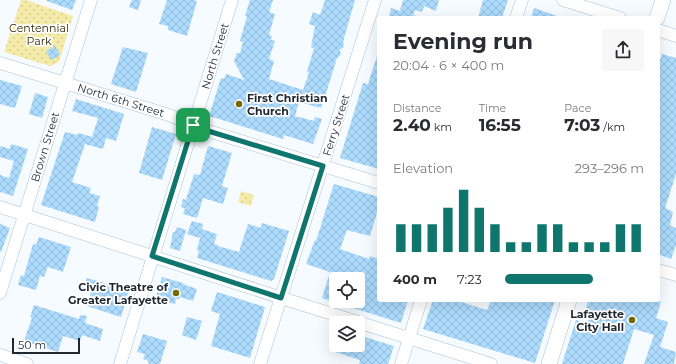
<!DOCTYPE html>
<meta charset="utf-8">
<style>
body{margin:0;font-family:Montserrat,sans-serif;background:#f7f7f7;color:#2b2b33;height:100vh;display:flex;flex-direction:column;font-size:15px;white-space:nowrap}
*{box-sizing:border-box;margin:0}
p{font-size:13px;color:#7c7c81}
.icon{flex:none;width:22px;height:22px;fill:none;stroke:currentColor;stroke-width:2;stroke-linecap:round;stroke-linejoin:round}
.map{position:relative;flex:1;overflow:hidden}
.details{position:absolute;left:377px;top:16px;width:283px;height:286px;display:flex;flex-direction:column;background:#fff;border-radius:4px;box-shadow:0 4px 16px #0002}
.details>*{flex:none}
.controls{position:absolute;left:329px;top:272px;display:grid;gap:8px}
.controls a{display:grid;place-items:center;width:36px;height:36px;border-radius:4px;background:#fff;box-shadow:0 4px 16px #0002;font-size:20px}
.scale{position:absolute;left:12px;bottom:10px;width:68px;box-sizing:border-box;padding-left:4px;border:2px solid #1e2830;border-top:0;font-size:11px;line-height:14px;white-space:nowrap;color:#1e2830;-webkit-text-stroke:3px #fff;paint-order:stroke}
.pin{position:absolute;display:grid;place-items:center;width:34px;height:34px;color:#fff;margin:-17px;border-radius:8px;box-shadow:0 2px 6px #0006}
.round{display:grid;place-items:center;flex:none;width:42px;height:42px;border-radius:4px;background:#f7f7f7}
.head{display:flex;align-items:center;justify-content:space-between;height:68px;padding:0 16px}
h1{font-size:22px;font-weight:700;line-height:30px}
.stats{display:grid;grid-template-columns:repeat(3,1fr);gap:6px;height:68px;padding:4px 16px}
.stats div{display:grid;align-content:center}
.stats b{font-size:17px;font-weight:700}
.stats small{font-size:11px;font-weight:400}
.stats p{font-size:11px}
.chart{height:112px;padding:8px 16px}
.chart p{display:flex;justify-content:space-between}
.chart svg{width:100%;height:72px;margin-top:4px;stroke:#0f766e;stroke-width:6}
ul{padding:0 16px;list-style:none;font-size:13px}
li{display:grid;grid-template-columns:64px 48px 1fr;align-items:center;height:30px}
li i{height:10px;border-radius:5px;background:#0f766e}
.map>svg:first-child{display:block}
.park{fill:url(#park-dots)}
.building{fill:url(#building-cross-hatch)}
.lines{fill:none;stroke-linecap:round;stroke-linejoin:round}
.minor-casing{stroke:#a9c3d7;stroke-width:13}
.major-casing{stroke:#a9c3d7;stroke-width:16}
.minor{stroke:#fff;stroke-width:12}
.major{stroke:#fff;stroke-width:15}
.route-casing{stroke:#fff;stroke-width:8}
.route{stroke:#0f766e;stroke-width:5}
.poi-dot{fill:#756800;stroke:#fff;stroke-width:1.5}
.labels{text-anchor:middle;stroke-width:3.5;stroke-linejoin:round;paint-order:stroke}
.park-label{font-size:11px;fill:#312b03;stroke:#fff}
.street-label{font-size:11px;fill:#1e2830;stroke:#fff}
.poi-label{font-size:11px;font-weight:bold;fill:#1e2830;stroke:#fff;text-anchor:end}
</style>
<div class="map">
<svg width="676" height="364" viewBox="0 0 676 364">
<defs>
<pattern id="park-dots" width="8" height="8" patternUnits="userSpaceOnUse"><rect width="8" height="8" fill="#f4eba8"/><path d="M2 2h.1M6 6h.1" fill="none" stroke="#d1ca91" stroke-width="1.8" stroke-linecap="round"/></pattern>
<pattern id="building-cross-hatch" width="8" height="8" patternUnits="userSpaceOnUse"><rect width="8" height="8" fill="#addbfd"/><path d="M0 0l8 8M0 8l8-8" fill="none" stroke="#94bcd9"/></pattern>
</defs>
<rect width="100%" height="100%" fill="#f5fbff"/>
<path class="park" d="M21 0H26L73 16 59 62 50 66 4 52Z
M241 191 254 195 251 206 238 202Z"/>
<path class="building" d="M47 0H76L72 10 47 1Z
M132 0H141L138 10 129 7Z
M167 0H193L197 1 187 36 168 30V26L159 24Z
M250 0H273L269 12 275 14 269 35 272 36 271 40 275 41 269 59 274 61 269 79 303 90 309 73 307 72 314 48 311 47 315 26 309 24 313 12 320 15 325 0H355L343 42 344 44 343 48 339 50 341 53 340 56 337 58 327 90 321 108 299 102 295 116 314 121 315 117 322 119 313 144 284 135 283 139 209 116 221 78 224 79 226 74 244 80 234 61 237 53H240L243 42 240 41 247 16H245Z
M403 0H439L436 11 424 6 422 12 415 10 413 15 417 16V18H389L391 8 400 11Z
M483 0H508L502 18H478Z
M534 8 560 17V18H531Z
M55 46 60 55 51 60 46 51Z
M123 47 148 53 136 92 111 84Z
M378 53 379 54V169L340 158 363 83 368 84Z
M662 54 676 58V174L665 208 673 212 670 225 676 228V245L671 259 658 254V66Z
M0 80 22 86 15 108 0 104Z
M35 93 48 97 42 118 29 114Z
M76 99 124 114 116 141 106 138 103 149 85 144 72 182 91 188 89 193 100 196 97 206 99 207 95 222 41 205 65 132 77 135 79 133 92 137 98 118 72 111Z
M152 127 176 134 162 180 139 173Z
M11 144 28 149 13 196 0 192V175L9 178 14 161 0 157V146L10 149Z
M208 146 232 153 222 186 228 188 223 204 203 198 197 218 183 214 185 208 181 207 183 199 186 200 194 174 200 175Z
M334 184 379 197V206L370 236 347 230 340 249 369 259 370 256 379 259V300H408L401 323 337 303V301H358V279H336V303L322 298 330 272 306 264 315 240 316 241Z
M192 221 203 224 202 229 217 234 214 244 218 245V246L239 252 248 224 261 228 262 223 289 231 274 279 271 281 197 258 199 251 197 250 200 238 187 234Z
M0 224 10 228 1 252H0Z
M177 227 186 230 180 251 170 248 173 232H175Z
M39 237 71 247 63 272 48 267 44 277 40 276 36 290 18 285 21 275 24 276 33 244 36 245Z
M162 277 183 283V284L197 289 193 301 180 297 179 299H176L175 304 155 299Z
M87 278 129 290 121 317 87 306 92 289 84 286Z
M217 292 265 307 250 358 211 346 220 314 211 311Z
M433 300H462L461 302 487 310 491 300H555L535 363 423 329Z
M588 300H658L657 301 661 302 656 318 668 322 660 347 676 352 674 364H644L654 335 634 329 623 364H562L576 320 587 324 590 310 586 309Z
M34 305 79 319 80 315 87 316 85 323 103 329 100 341 82 335 80 341 63 336 58 352 24 341 32 318 30 317Z
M187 317 202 321 196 340 182 335Z
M143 334 167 341 160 364H149L147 360 143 359 145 354 137 352Z
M358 335 394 346 388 364H359L360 360 335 352 337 345H358Z"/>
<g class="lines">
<g class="minor-casing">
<path id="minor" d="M563 0 620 18
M516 18 522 0
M658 30 676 36
M0 63 169 115 205 130 379 183
M0 207 291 301 491 364
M658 270 676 275
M0 293 91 0
M0 355 27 364
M120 364 232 0
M260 364 375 0
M401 364 421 300"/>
</g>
<g class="major-casing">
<path id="major" d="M657 18 663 0
M549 364 569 300"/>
</g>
<use href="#minor" class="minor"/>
<use href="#major" class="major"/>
</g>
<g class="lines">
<g class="route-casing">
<path id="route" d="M193 125 205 130 323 166 281 298 152 256Z"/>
</g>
<use href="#route" class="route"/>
</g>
<g class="poi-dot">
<circle cx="239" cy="104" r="4"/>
<circle cx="176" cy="293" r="4"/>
<circle cx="632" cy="320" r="4"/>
</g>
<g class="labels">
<g class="park-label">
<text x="39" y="32">Centennial<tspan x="39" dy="13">Park</tspan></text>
</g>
<g class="street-label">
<text transform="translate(215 56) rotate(-73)" y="4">North Street</text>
<text transform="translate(121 100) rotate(17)" y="4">North 6th Street</text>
<text transform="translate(336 125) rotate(-72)" y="4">Ferry Street</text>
<text transform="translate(45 147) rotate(-73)" y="4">Brown Street</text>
</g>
<g class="poi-label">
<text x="247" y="102" text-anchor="start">First Christian<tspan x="247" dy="13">Church</tspan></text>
<text x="168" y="291">Civic Theatre of<tspan x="168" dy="13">Greater Lafayette</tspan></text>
<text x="624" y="318">Lafayette<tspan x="624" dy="13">City Hall</tspan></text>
</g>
</g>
</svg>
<div class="controls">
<a><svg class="icon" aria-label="locate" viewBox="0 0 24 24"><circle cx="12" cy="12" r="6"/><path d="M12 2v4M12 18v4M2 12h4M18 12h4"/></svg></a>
<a><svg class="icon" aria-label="layers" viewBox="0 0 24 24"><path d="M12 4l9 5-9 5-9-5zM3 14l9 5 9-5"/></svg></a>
</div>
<div class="scale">50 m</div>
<div class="pin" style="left:193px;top:125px;background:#1e9e55"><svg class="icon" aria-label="arrive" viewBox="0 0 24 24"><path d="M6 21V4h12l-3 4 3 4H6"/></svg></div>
<section class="details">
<div class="head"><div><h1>Evening run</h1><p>20:04 · 6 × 400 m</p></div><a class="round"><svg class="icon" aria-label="share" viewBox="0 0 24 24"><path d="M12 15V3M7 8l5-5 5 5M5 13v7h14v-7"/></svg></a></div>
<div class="stats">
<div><p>Distance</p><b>2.40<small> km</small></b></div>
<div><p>Time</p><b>16:55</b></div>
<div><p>Pace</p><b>7:03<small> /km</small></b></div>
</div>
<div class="chart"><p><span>Elevation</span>293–296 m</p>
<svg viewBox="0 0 160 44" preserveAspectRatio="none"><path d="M5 44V27M15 44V27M25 44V27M35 44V17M45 44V6M55 44V17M65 44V27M75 44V38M85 44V38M95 44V27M105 44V27M115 44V38M125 44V38M135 44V38M145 44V27M155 44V27"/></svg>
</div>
<ul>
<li><b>400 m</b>7:23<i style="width:63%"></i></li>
</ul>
</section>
</div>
